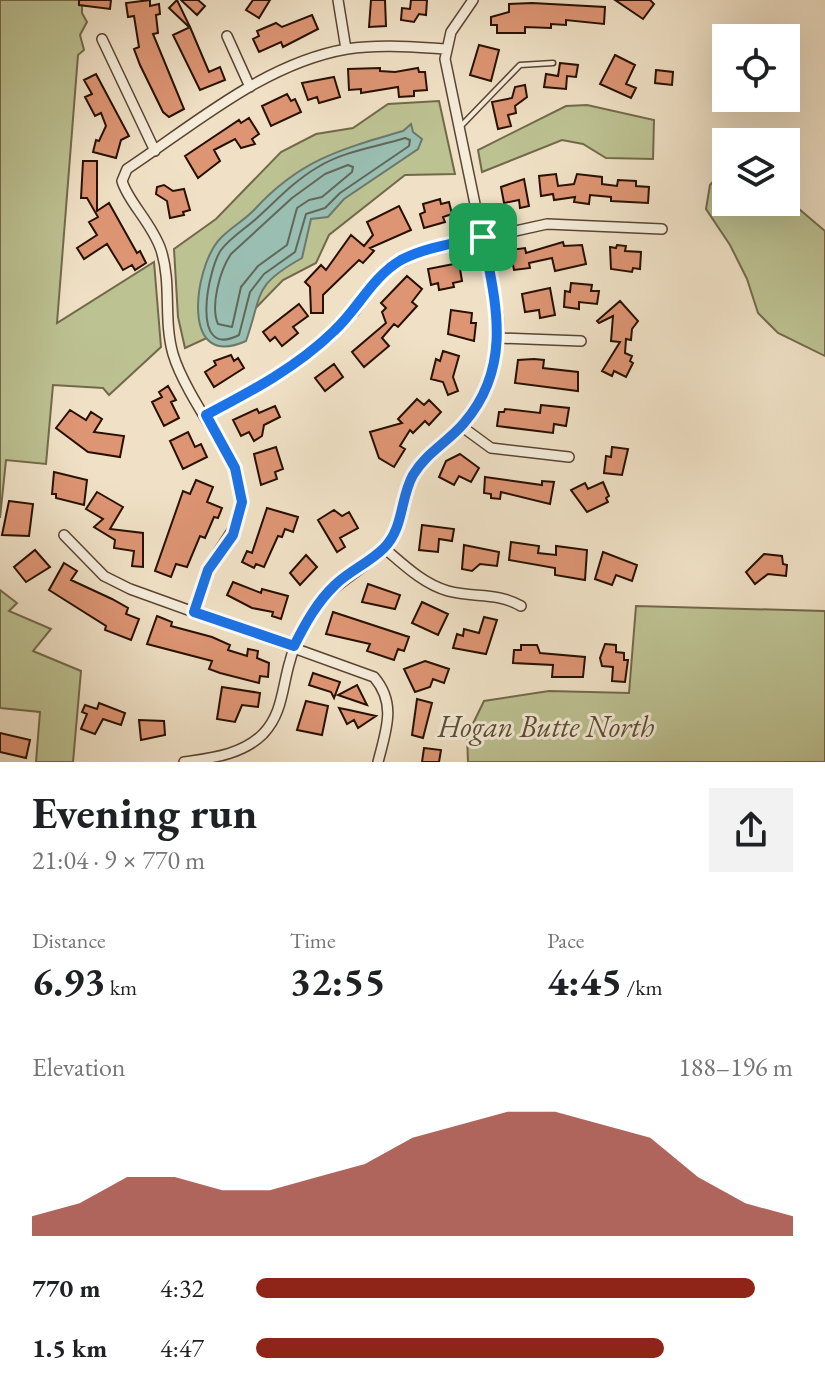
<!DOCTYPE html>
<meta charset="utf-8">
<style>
body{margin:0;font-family:"EB Garamond",serif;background:#f2f2f2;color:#202124;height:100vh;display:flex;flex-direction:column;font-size:30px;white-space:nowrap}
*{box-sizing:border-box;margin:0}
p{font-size:26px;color:#757577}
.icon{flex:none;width:44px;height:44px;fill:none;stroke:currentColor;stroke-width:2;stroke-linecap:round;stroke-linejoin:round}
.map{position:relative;height:762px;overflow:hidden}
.drawer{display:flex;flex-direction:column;background:#fff;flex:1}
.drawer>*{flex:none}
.fabs{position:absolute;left:712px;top:24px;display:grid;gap:16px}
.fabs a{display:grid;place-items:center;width:88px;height:88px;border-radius:0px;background:#fff;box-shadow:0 8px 32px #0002;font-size:40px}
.pin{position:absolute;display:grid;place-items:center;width:68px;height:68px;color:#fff;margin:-34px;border-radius:16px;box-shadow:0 4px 12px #0006}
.round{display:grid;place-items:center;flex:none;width:84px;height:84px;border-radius:0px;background:#f2f2f2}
.summary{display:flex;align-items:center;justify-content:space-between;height:136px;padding:0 32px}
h1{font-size:44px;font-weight:700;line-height:60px}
.figures{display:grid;grid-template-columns:repeat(3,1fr);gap:12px;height:136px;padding:8px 32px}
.figures div{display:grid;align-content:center}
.figures b{font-size:40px;font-weight:700}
.figures small{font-size:22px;font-weight:400}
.figures p{font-size:22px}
.chart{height:224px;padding:16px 32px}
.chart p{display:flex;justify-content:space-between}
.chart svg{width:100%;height:144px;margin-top:8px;fill:#8f2418;opacity:.7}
ul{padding:0 32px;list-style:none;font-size:26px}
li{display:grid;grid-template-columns:128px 96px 1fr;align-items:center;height:60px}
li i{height:20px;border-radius:10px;background:#8f2418}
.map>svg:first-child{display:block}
.green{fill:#bdc293;stroke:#72694a;stroke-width:2}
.water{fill:#9abeb2;stroke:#6c786b;stroke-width:2}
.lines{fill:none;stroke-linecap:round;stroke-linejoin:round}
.shore{stroke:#616759;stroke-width:2}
.building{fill:#de9574;stroke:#281000;stroke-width:2}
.lane-casing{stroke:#5a4432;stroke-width:7}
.street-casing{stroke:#5a4432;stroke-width:12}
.lane{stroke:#f5ecda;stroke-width:4}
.street{stroke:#f5ecda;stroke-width:9}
.route-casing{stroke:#fff;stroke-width:16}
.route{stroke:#1a73e8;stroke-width:10}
.labels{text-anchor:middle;stroke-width:6;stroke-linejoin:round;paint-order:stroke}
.park-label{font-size:30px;font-style:italic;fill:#5c4e33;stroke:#f5ecda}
</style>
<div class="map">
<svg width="825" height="762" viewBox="0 0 825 762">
<rect width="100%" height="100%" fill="#f0e1c6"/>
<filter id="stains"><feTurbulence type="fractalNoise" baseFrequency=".0025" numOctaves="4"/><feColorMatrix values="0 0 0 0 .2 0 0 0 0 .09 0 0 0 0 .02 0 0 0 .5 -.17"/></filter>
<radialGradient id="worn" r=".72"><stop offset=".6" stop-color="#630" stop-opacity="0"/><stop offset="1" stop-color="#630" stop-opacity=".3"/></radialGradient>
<path class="green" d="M0 0H82V13L87 22 80 35 84 50 78 55 57 323 154 262 161 347 109 395 103 388 53 385 46 464 6 460 0 518Z
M439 101 455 174 405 175 329 235 316 263 283 280 242 322 185 348 178 317 174 249 216 219 281 152 316 134 353 128 388 104Z
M587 105 654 120 653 159 606 158 583 144 562 140 482 172 478 150 566 106Z
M726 167V202H786V198L825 231V356L778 333 758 313 747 279 730 245 706 209 710 185Z
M0 590 17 603 9 611 51 629 33 651 81 671 73 762H36L40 712 0 708Z
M636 606 825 611V762H468L467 736 484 701 549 691 629 693Z"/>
<path class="water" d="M411 124 413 132 422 139 418 149 344 199 328 217 311 219 302 258C252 286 263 293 246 341 180 371 194 270 218 241 228 229 244 221 255 209 300 160 341 149 403 131Z"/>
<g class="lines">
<path class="shore" d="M405 138 410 140 409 146 340 193 325 208 306 214 295 252 264 274 250 292 239 335C189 361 208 269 221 250 231 237 245 229 257 218 277 200 294 181 318 167 344 151 376 147 405 138Z
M348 165 353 167 352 172 322 197 309 200 297 208 287 245 258 266 241 287 232 327 218 324C210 306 220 270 231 254L292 198 325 174Z"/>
</g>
<path class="building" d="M79 0H111L110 9 79 5Z
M150 0V6L159 4 160 14 156 15 158 33 153 34 184 109 169 117 163 112 140 65 134 49 139 47 134 16 128 17 126 3Z
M177 0 190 27H189L169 8Z
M181 0H198L205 6 197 15Z
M253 0H270L259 18 246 10Z
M371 0H385L386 26 369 27Z
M411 0H427L426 15 419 14 414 22 401 20 402 8 410 9Z
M615 0H650L654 4 643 19Z
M532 3 605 7 604 24 566 20V25L551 24V28L525 27V33H497V25H491V17L509 12V4Z
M312 15 318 29 283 47 281 42 259 52 253 39 259 36 257 31 276 23 282 27Z
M190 27 209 72 220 67 225 80 200 90 173 35Z
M479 45 499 50 491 81 470 75Z
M615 55 635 65 626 84 636 88 631 98 600 84Z
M560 63 578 65 576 77 567 76 566 89 544 87 546 74 558 76Z
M380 68V71L395 72 418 68 419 72H425L427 90 414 91V96L399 97 398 87 361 93V89L349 90 348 69Z
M656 70 673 72 672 85 655 83Z
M96 74 129 136 121 140 116 158 93 152 96 140 99 141 106 126 101 113 95 116 85 97 92 94 84 80Z
M334 77 340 97 319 103 317 97 308 100 302 83Z
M525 85 527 97 515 106 516 113 508 115 511 126 498 129 492 102 512 98 515 87Z
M287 94 291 101 295 99 301 112 271 126 262 106Z
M249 118 259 134 252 139 255 144 241 148 235 139 214 150 220 161 198 178 185 156 239 120 241 123Z
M83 161H97V211L109 203 137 253 140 251 146 263 135 270 132 265 123 270 107 244 84 259 77 248 97 235 89 222 98 217 87 198H81Z
M556 174 558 186 574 184 577 174 602 177V184L617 186 618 180 636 181V186L649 187 648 203 611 201V197L590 195 589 204 574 202 575 197 554 200 553 194 541 196 539 176Z
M524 179 529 206 520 208 519 200 504 203 501 187Z
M164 185 173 191 184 189 190 210 183 212 184 215 170 218 167 201 156 194 157 187Z
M440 199 441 204 449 202 452 214 443 217 445 222 424 228 420 214 425 212 423 204Z
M399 206 411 230 370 248 374 251 363 263 359 260 323 295V313H311L310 287 305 282 321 265 326 270 351 235 364 246 373 235 367 222Z
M563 242 564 246 582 245 586 264 555 271 552 258 529 263 530 268 514 270 510 250 525 248 526 253Z
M617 245 626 246 625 251 641 252 640 269 633 268 632 272 611 269 610 247 616 248Z
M459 263 462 281 453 283 454 287 439 290 438 283 431 285 428 269Z
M407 276 422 289 412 302 417 306 398 327 394 324 382 338 389 346 364 367 352 352 386 323 382 312 386 308 381 303Z
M571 283 592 285 591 291H599L597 304 579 302V309L564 307 565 291 570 292Z
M550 288 555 315 540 318 539 310 525 312 522 294Z
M620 301 638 321 632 329 631 340 626 339 625 353 632 356 630 361 633 363 626 377 614 371 612 376 602 371 620 342 611 341 613 316 599 323 597 321Z
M299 304 308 316 293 327 298 333 282 346 275 337 270 341 263 332Z
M451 310 472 313 471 323H476L474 341 448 334Z
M443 351 459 356 453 377 458 391 448 395 443 382 431 379 436 359 440 361Z
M231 355 234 361 238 358 244 368 214 387 205 372 216 365 214 361Z
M534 359 544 360 543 368 578 372V391L515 383 518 360Z
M334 364 343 377 325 391 315 378Z
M168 386 176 400 171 402 179 418 164 426 152 402 162 397 159 392Z
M417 399 424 405 429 400 441 412 429 425 425 421 413 433 410 430 400 446 405 449 394 467 379 458 370 432 402 423 398 419Z
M541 405 569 408 566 426 554 424 553 433 497 426 499 412H504L505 409 540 413Z
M275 406 280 417 264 425 262 436 254 441 249 432 241 436 233 420 257 409 259 413Z
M70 410 86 420 91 412 102 419 94 432 124 436 120 457 88 452 56 428Z
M188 432 195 447 201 444 207 457 183 469 170 441Z
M276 447 283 469 275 472 277 479 261 485 254 454Z
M612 447 628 449 622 475 604 473 606 456 611 457Z
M460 454 479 468 471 482 459 476 454 485 439 477 446 461Z
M54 472 87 480 84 505 56 498V494H52Z
M485 477 542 485V481L554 482 550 504 501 492 500 499 491 498V494L484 493Z
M196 480 213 487 207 502 222 508 218 518 214 517 205 538 200 536 187 567 176 564 171 577 155 571 183 491 190 494Z
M603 482 609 496 606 498 608 502 587 512 571 490 585 483 588 489Z
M97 492 123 507 110 529 143 533V567L132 566 134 551 114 548 115 540 94 527 103 519 86 509Z
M9 501 33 504 29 536 2 535Z
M267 508 298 517 293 532 285 529 282 537 278 536 264 567 256 564 254 568 242 562 247 551 252 553Z
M334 510 342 516 349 512 358 528 340 538 345 547 337 552 318 520Z
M422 525 454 529 452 541 439 539 438 552 419 550Z
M511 542 539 546 538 553 556 555V546L587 550 585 580 555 575V568L509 560Z
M464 545 499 552 497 566 480 564 472 571 462 569Z
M35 550 50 567 26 582 14 567Z
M603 552 637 565 632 581 616 575 612 585 595 579Z
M764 554 782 556 783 564 787 565 786 576 768 574 755 584 746 572Z
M306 555 317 567 300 585 290 573Z
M64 563 77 571 71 580 112 599 128 608 126 614 139 619 131 640 105 630 106 626 49 590Z
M233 582 261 593 262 589 288 596 281 619 272 616 273 612 252 608 227 595Z
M368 584 400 595 395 609 362 602Z
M422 602 448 614 438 635 412 623Z
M333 612 409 637 404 651 398 649 394 660 367 651 370 644 326 634Z
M157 616 172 622 171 626 212 637 230 645 228 650 247 656 248 649 258 651 257 658 269 663 268 677 260 676 259 683 220 673 209 669 212 661 147 644Z
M484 617 497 620 486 654 453 648 457 634 463 636 464 629 479 633Z
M605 644 616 645V652L624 653V660H628L625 682 612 681 613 667 602 666 600 658Z
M521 645H537L540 653 585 657 583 677H552L553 665 513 663 514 650H521Z
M425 661 449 669 444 683 433 679 430 687 415 692 404 669Z
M313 673 340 682 334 698 331 692 309 685Z
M357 685 367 705 338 695Z
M222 687 260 693 258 707 242 705 235 722 217 719Z
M417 699 432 703 423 738 412 735Z
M306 701 328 706 322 735 297 730Z
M99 703 125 713 121 725 103 719 95 734 81 729 87 714 82 712 85 705 97 709Z
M339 708 349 710 376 716 358 728 354 720 347 724Z
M139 720 164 721 165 735 141 740Z
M0 733 30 740 26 758 0 752Z
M424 748 441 750 439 762H422Z"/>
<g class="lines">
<g class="lane-casing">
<path id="lane" d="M461 126 520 65 553 63"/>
</g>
<g class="street-casing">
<path id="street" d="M338 0 346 49
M227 36 250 87
M102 39 155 151
M499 338 581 341
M206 415 269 382 304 356 354 312 383 272 420 252 547 224 662 229
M461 426 491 448 569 457
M64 535 104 576 130 589 374 677C397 704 386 730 378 762
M384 548C403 564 423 584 448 591 474 598 497 592 521 606
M194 612C199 598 203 582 209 569 229 527 253 522 235 468 218 436 183 388 173 354 163 319 172 284 161 250 152 223 128 202 122 181L127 169C195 124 265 63 347 49 380 44 413 47 446 49
M184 762C211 758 242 755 263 734 283 713 282 687 290 661 294 645 302 631 310 617 332 581 361 574 385 547 404 526 400 497 414 474 426 454 444 443 460 427 491 397 500 356 498 315L445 59 451 32 473 0"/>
</g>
<use href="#lane" class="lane"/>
<use href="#street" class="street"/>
</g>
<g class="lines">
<g class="route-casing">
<path id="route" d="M483 237C496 304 513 366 464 423 448 442 426 453 413 475 400 498 404 528 384 548 369 563 349 571 335 585 317 602 305 624 294 646L194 612 208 570 233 535 242 502 235 468 206 415C252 391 297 367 334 331 358 309 372 277 401 260 426 247 456 243 483 237Z"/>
</g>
<use href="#route" class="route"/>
</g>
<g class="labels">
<g class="park-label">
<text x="546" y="737">Hogan Butte North</text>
</g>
</g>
<rect width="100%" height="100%" filter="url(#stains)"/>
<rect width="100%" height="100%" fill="url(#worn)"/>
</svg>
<div class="fabs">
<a><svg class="icon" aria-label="locate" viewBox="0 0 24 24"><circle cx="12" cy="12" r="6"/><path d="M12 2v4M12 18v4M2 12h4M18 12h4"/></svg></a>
<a><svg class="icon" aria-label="layers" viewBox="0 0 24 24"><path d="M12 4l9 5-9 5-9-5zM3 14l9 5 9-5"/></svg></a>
</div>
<div class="pin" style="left:483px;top:237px;background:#1e9e55"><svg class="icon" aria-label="arrive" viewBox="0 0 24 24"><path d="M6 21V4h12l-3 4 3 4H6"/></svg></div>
</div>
<section class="drawer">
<div class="summary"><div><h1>Evening run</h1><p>21:04 · 9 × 770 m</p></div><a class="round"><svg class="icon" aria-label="share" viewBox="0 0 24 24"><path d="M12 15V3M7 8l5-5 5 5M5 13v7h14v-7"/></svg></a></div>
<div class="figures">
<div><p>Distance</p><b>6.93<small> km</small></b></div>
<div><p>Time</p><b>32:55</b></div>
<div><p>Pace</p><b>4:45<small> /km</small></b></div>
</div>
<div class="chart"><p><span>Elevation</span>188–196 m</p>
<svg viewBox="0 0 160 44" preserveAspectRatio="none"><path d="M0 44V38L10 34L20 26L30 26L40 30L50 30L60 26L70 22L80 14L90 10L100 6L110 6L120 10L130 14L140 26L150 34L160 38V44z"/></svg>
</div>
<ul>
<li><b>770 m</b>4:32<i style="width:93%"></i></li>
<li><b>1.5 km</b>4:47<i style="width:76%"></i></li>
</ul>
</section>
